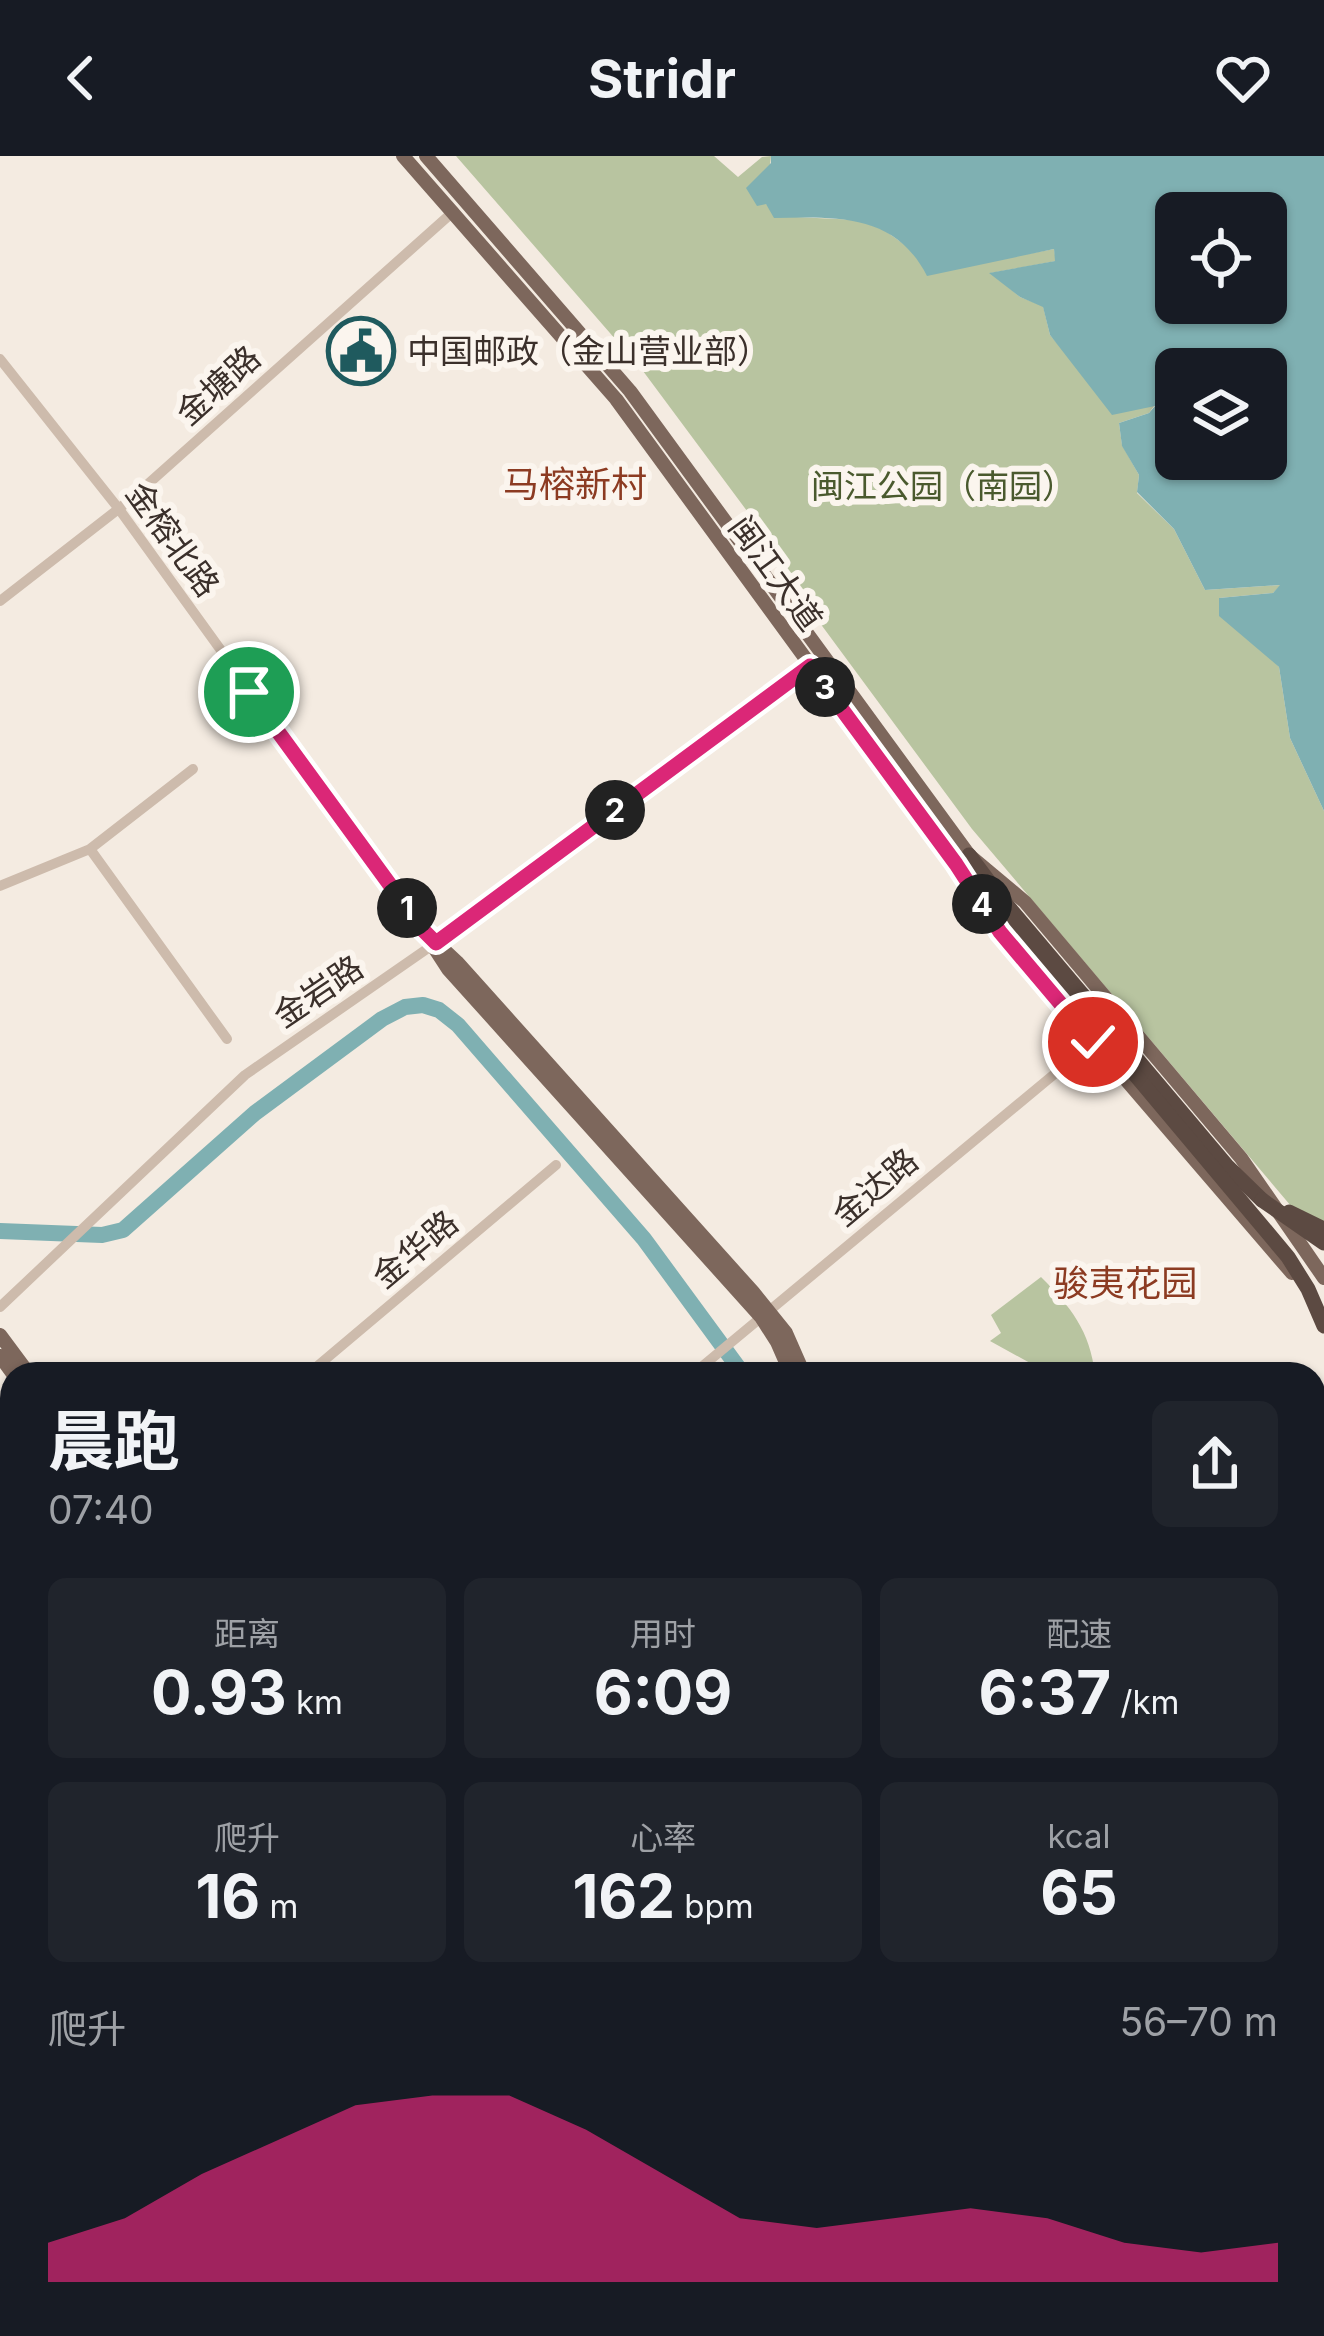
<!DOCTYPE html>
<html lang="zh">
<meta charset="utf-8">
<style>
body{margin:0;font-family:Inter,"Noto Sans SC",sans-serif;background:#20242c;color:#f1f3f6;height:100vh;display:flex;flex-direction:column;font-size:45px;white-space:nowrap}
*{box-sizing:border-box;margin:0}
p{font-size:39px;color:#9ea1a6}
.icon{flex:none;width:66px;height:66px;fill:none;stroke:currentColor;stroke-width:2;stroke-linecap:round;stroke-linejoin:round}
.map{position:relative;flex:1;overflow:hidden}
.panel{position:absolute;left:0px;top:1206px;width:1326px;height:975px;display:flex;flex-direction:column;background:#171b24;border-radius:36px 36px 0 0;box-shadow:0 3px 9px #0004}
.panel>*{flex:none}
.tools{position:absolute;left:1155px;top:36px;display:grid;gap:24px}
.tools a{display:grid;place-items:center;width:132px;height:132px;border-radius:18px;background:#171b24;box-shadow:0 3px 9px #0004;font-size:60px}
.pin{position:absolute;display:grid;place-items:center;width:102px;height:102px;color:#fff;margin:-51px;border:6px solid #fff;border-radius:50%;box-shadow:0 3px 12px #0007}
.km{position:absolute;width:60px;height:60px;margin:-30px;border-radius:50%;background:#222;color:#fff;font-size:33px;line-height:60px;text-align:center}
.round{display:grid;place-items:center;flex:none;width:126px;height:126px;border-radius:18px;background:#20242c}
.headline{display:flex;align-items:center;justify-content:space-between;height:204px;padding:0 48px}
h1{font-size:66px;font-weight:700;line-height:90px}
.figures{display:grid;grid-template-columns:repeat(3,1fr);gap:18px;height:204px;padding:12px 48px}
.figures div{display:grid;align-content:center;border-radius:18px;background:#20242c;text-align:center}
.figures b{font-size:60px;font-weight:700}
.figures small{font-size:33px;font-weight:400}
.figures p{font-size:33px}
.chart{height:336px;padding:24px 48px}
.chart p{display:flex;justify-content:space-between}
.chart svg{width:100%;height:216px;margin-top:12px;fill:#db2777;opacity:.7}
header{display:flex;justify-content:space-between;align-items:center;height:156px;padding:0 48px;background:#171b24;font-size:54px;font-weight:700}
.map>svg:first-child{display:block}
.green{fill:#b8c4a0}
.water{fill:#7fb0b2;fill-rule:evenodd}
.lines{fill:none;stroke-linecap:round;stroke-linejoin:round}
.river{stroke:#7fb0b2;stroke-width:16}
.major-tunnel{stroke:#cfc6bd;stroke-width:14;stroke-dasharray:14 7;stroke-linecap:butt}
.minor{stroke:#cdbbac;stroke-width:10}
.major{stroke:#7d675c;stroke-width:14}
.highway{stroke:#5c4a42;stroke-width:15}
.highway-bridge{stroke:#5c4a42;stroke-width:15}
.route-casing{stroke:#fff;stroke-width:24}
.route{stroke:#db2777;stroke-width:15}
.labels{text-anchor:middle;stroke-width:12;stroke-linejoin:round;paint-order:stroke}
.poi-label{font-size:33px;fill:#3b302b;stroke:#fbf5ee;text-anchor:start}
.street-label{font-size:33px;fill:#3b302b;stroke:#fbf5ee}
.park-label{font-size:33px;fill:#4a5a2e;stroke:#fbf5ee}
.neighbourhood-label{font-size:36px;fill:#8c3b22;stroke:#fbf5ee}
</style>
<header><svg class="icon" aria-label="back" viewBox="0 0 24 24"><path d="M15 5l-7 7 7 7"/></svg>Stridr<svg class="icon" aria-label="heart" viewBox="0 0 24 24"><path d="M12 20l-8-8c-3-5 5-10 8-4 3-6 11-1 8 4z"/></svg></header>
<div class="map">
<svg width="1324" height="2180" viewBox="0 0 1324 2180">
<rect width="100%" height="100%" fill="#f4ebe1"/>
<path class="green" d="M456 0H714L738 21 762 1 771 0 766 48 796 61 858 64 884 74 915 96 963 110 1054 93 1056 105 991 117 1020 141 1043 150 1050 179 1073 206 1154 250 1149 257 1119 267 1122 289 1139 319 1137 337 1174 373 1205 434 1281 429 1273 437 1219 442 1279 511 1290 582 1324 655V1089L972 673 769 398 747 355 643 215Z
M1041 1121C1071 1151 1090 1175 1095 1218H1050L990 1185 1001 1177 991 1159Z
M1324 1891V2180H1074V2169H1314V1894Z"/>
<path class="water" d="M771 0H1324V655L1290 582 1279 511 1219 460V442L1273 437 1280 429 1205 434 1174 373 1137 336 1139 319 1122 290 1119 267 1149 257 1155 250 1112 259 1050 179 1043 151 1020 141 989 117 1055 105 1054 93 927 120C895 57 836 61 774 62L766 48 757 50 746 32 771 7ZM1176 57H1266V147H1176ZM1176 213H1266V303H1176Z"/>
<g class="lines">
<path class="river" d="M0 1075 102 1079 123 1074 255 957 382 863 405 851 423 849 439 854 458 869 644 1083 743 1218
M1314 1338 1324 1332"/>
<path class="major-tunnel" d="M1249 2169 1255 2180
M1261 2169 1267 2180"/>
<path class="minor" d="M0 203 119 353 423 774
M0 445 130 344 454 55
M90 693 227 883
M0 730 90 693 193 613
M0 1151 245 919 460 770 810 510
M308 1218 556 1009
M693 1218 1093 886
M0 1467 12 1458
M0 1751 12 1744
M1314 1758 1324 1755
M0 1797 12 1817
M1314 1888 1324 1886
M277 2169 281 2180
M917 2169 919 2180
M243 2180 248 2169
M1080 2180 1081 2169"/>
<path class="major" d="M403 0 616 243 960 714
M426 0 630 235 969 699 1025 746 1241 1002 1324 1122
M979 743 999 776 1292 1117
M423 774 457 806 753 1136 786 1177 804 1218
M435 793 448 813 761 1161 777 1186 791 1218
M0 1179 29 1218
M0 1200 13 1218
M1314 1295 1324 1289
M1314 1552 1324 1545
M0 2070H12
M0 2114H12
M603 2180V2169
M626 2180V2169"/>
<path class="highway" d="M969 699 1001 742 1228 1011 1262 1044
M956 708 1080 853
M1314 1426 1324 1418
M1314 1456 1324 1448
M0 2086 12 2085
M0 2103H12"/>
<path class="highway-bridge" d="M1080 853 1288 1101 1308 1133 1324 1170
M1262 1044 1324 1087
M1289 1056 1324 1073"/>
</g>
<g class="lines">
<g class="route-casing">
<path id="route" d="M249 536 423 774 436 787 810 510 956 708 1000 776 1093 886"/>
</g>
<use href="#route" class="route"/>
</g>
<defs>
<g id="civic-ring" transform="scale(3.45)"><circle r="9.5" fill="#fbf5ee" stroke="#1f5a5e" stroke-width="1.5"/><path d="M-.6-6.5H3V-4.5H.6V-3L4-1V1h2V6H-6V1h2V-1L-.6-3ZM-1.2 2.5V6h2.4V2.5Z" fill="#1f5a5e"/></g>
</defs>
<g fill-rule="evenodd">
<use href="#civic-ring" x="361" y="195"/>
</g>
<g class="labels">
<g class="poi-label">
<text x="407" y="207">中国邮政（金山营业部）</text>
</g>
<g class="street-label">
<text transform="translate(218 229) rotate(-42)" y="12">金塘路</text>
<text transform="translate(173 383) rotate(54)" y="12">金榕北路</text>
<text transform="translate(776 417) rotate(54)" y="12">闽江大道</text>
<text transform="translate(318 835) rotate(-34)" y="12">金岩路</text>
<text transform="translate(875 1031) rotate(-40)" y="12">金达路</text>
<text transform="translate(415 1093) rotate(-40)" y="12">金华路</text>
</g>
<g class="park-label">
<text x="943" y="342">闽江公园（南园）</text>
</g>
<g class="neighbourhood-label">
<text x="575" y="341">马榕新村</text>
<text x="1125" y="1140">骏夷花园</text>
</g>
</g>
</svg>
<div class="tools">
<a><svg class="icon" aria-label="locate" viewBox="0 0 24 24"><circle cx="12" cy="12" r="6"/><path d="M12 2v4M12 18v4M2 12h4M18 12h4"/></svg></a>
<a><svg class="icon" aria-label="layers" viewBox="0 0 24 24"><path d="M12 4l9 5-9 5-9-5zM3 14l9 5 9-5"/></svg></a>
</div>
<div class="pin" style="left:249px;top:536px;background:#1e9e55"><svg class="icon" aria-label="arrive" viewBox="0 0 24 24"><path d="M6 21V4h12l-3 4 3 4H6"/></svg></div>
<div class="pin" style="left:1093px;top:886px;background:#d93025"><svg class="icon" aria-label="check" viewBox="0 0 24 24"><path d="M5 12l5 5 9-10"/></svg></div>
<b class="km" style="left:407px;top:752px">1</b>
<b class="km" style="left:615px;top:654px">2</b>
<b class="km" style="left:825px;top:531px">3</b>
<b class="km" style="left:982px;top:748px">4</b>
<section class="panel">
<div class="headline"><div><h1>晨跑</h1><p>07:40</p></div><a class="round"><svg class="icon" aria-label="share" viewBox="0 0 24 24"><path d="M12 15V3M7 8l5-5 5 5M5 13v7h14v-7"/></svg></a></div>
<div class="figures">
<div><p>距离</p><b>0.93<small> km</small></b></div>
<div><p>用时</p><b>6:09</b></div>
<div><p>配速</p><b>6:37<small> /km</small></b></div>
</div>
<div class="figures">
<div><p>爬升</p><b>16<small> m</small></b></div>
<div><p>心率</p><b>162<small> bpm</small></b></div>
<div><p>kcal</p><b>65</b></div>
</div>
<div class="chart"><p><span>爬升</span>56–70 m</p>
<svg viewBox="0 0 160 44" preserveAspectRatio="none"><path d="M0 44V36L10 31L20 22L30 15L40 8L50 6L60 6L70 13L80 22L90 31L100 33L110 31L120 29L130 31L140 36L150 38L160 36V44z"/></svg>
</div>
</section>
</div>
